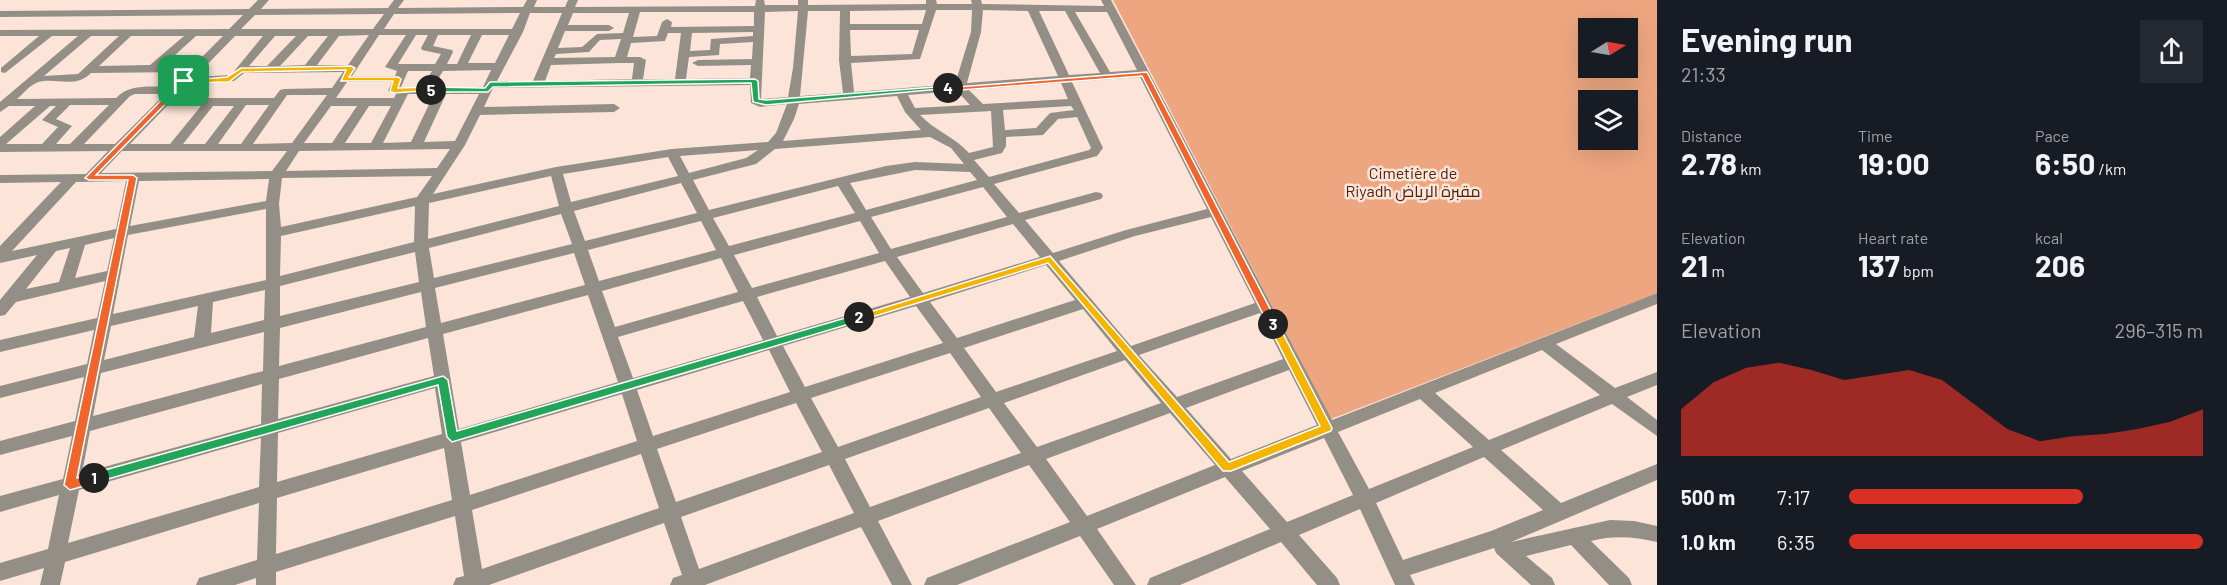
<!DOCTYPE html>
<meta charset="utf-8">
<style>
body{margin:0;font-family:Barlow,Cairo,sans-serif;background:#242831;color:#f1f3f6;height:100vh;display:flex;flex-direction:column;font-size:22px;white-space:nowrap}
*{box-sizing:border-box;margin:0}
p{font-size:20px;color:#9ea1a6}
.icon{flex:none;width:33px;height:33px;fill:none;stroke:currentColor;stroke-width:2;stroke-linecap:round;stroke-linejoin:round}
.map{position:relative;flex:1;overflow:hidden}
.sheet{display:flex;flex-direction:column;background:#171b24;width:570px}
.sheet>*{flex:none}
.needle{width:39px;rotate:79deg}
.buttons{position:absolute;left:1578px;top:18px;display:grid;gap:12px}
.buttons a{display:grid;place-items:center;width:60px;height:60px;border-radius:0px;background:#171b24;box-shadow:0 6px 24px #0002;font-size:30px}
.pin{position:absolute;display:grid;place-items:center;width:51px;height:51px;color:#fff;margin:-26px;border-radius:12px;box-shadow:0 3px 9px #0006}
.km{position:absolute;width:30px;height:30px;margin:-15px;border-radius:50%;background:#222;color:#fff;font-size:16px;line-height:30px;text-align:center}
.round{display:grid;place-items:center;flex:none;width:63px;height:63px;border-radius:0px;background:#242831}
.headline{display:flex;align-items:center;justify-content:space-between;height:102px;padding:0 24px}
h1{font-size:33px;font-weight:700;line-height:45px}
.stats{display:grid;grid-template-columns:repeat(3,1fr);gap:9px;height:102px;padding:6px 24px}
.stats div{display:grid;align-content:center}
.stats b{font-size:30px;font-weight:700}
.stats small{font-size:16px;font-weight:400}
.stats p{font-size:16px}
.chart{height:168px;padding:12px 24px}
.chart p{display:flex;justify-content:space-between}
.chart svg{width:100%;height:108px;margin-top:6px;fill:#d93025;opacity:.7}
ul{padding:0 24px;list-style:none;font-size:20px}
li{display:grid;grid-template-columns:96px 72px 1fr;align-items:center;height:45px}
li i{height:15px;border-radius:8px;background:#d93025}
main{display:flex;flex:1;min-height:0}
.map>svg:first-child{display:block}
.green{fill:#eea680;fill-rule:evenodd}
.lines{fill:none;stroke-linecap:round;stroke-linejoin:round}
.minor{fill:#948f86;fill-rule:evenodd}
.split-1{fill:#f0652b;stroke:#fff;stroke-width:1.5}
.split-2{fill:#22a559;stroke:#fff;stroke-width:1.5}
.split-3{fill:#f5b400;stroke:#fff;stroke-width:1.5}
.split-4{fill:#f0652b;stroke:#fff;stroke-width:1.5}
.split-5{fill:#22a559;stroke:#fff;stroke-width:1.5}
.split-6{fill:#f5b400;stroke:#fff;stroke-width:1.5}
.labels{text-anchor:middle;stroke-width:5;stroke-linejoin:round;paint-order:stroke}
.park-label{font-size:16px;fill:#492511;stroke:#fce4d8}
</style>
<main>
<div class="map">
<svg width="1657" height="585" viewBox="0 0 1657 585">
<rect width="100%" height="100%" fill="#fce4d8"/>
<path class="green" d="M1113 0H1657V293L1331 419ZM1588 28H1628V68H1588ZM1588 100H1628V140H1588Z"/>
<g class="lines">
<path class="minor" d="M258 0H269L261 9 388 8 394 0H404L398 8 523 7 527 0H537L534 7H565L568 0H578L575 7 755 6 756 0H764L765 5H798V0H808V5L926 4V0H936L937 4H972L971 0H981L982 4 1104 6 1101 0H1111L1332 420 1657 293V304L1556 344 1615 388 1657 372V385L1627 397 1657 420V436L1612 404 1501 450 1561 503 1657 464V480L1511 542 1610 520 1634 521 1657 526V542C1634 537 1615 535 1591 541L1629 578 1632 585H1609L1571 545 1526 556 1552 578 1555 585H1531L1496 553 1494 548 1410 575 1415 585H1395L1360 509 1299 535 1337 578 1340 585H1317L1281 542 1180 585H1147L1150 578 1270 529 1225 477 1097 529 1136 585H1114L1080 536 957 585H924L927 578 1070 522 1029 465 878 521 912 585H892L861 527 705 585H670L673 578 682 575 664 523 489 585H453L456 578 464 576 455 516 276 572V585H256V578L235 585H196L199 578 257 560 259 503 65 562 60 585H40L44 568 0 581V563L48 549 59 495 0 512V496L63 479 72 436 0 455V441L75 421 84 377 0 398V386L87 364 94 330 0 352V340L97 318 105 281 16 302 5 315 0 316V300L37 255 0 263V246L61 182 0 183V175L86 174 108 151 0 152V137L35 106H9L0 112V102L78 36H52L5 73 1 72V68L39 36H0V30L229 29 243 15 0 17V11L249 9ZM926 10 922 24H850V11ZM936 10H972L971 32 955 84 854 92 851 63 920 59ZM983 10 1028 11 1058 76 967 83 981 32ZM798 11 793 68 788 97 761 99 765 12ZM808 11H840L839 60 843 93 800 96ZM1039 11H1065L1100 73 1069 75ZM640 12H754V26L671 27 672 22 667 19 662 22 657 36 633 37ZM1075 12H1107L1137 70 1110 72ZM520 13 512 29H384L394 14ZM530 13H562L533 81H497L523 32ZM573 13H629L623 33 597 34 582 47 558 48 565 31H609L614 28 609 25H568ZM384 14 373 29H241L255 15ZM850 30H919L912 54 851 56ZM753 32V36L711 39 710 50 690 51 692 33ZM668 33H681L675 79H643L646 60 640 57H627L631 43 665 41ZM369 35 348 65H317L339 36ZM379 35H406L385 67 397 71 395 76H352ZM416 35H428L421 48 422 50 441 54 435 64H398ZM438 35H471L457 64H447L453 52 452 50 433 46ZM482 35H509L495 63H468ZM91 36H119L78 74 44 76ZM131 36H184L150 65 99 66ZM196 36H223L194 65H164ZM235 36H263L231 75 195 77ZM275 36H296L267 66H249ZM308 36H328L305 65 280 66ZM621 39 615 57 554 58 556 54 589 52 600 40ZM753 42 752 59 698 60 692 63 698 66 751 65 750 78 686 79 689 57 719 55 720 44ZM620 63H634L632 79 545 81 551 65ZM491 70 483 87H433L443 71ZM408 71H432L422 87H401ZM187 72 172 87C153 87 130 83 116 98L17 99C22 95 29 86 36 83 54 76 74 90 91 73ZM343 72 332 88 284 89 280 90 274 98H174L188 84 234 81 244 73ZM1140 77 1207 209 1126 230 1053 253 1025 220 1101 199 1103 196 1101 193 1096 192 1019 213 994 184 1097 156 1103 148 1072 82ZM347 82H392L388 91 396 94 394 98H336ZM1061 83 1068 99 983 104 969 90ZM750 85 751 103 760 107 787 104 776 133 768 142 672 149 556 167 433 194 465 145 480 115 614 112 620 108 614 104 484 107 493 88ZM957 91 970 105 915 108 908 95ZM135 94H165L115 144H84L130 96ZM408 94H434L411 142 383 143ZM446 94H479L455 141 424 142ZM287 95H327L292 143 253 144ZM897 96 905 112 921 130 783 141 794 119 799 104ZM70 105H109L70 144H56L72 126 56 119ZM246 105H269L241 144H218ZM50 106H56L42 120 58 127 42 144H6ZM167 106H201L170 144H130ZM213 106H234L205 144H183ZM331 106H357L332 143H304ZM369 106H391L371 143H345ZM1071 106 1074 110 1050 113 1036 128 1005 130 1003 110ZM991 111 993 147 969 153C955 137 935 131 920 115ZM1077 117 1091 148 1089 150 989 177 974 160 1002 153 1006 146V137L1043 135 1058 119ZM930 137 951 148 964 164 915 162 886 166 709 210 693 180 756 164 775 149ZM450 149 437 168 286 171 299 151ZM758 150 746 158 689 173 680 156ZM122 151H287L272 171 101 173ZM668 157 678 176 571 202 563 174ZM915 170 970 172 977 180 866 210 850 183ZM432 176 417 197 281 227 279 204 282 178ZM551 176 559 206 428 239 429 203ZM269 179 266 201 130 226 139 181ZM126 181 116 229 12 251 76 182ZM681 183 697 213 585 241 574 211ZM838 186 855 213 729 246 713 218ZM983 187 1007 217 891 249 871 217ZM415 206 414 242 280 276 281 236ZM266 209V280L113 314 128 235ZM561 214 572 244 434 278 429 248ZM1211 217 1255 303 1131 346 1059 261 1135 236ZM701 221 716 250 599 281 588 250ZM860 221 879 253 752 288 734 255ZM1013 224 1040 257 923 293 897 257ZM114 238 107 271 75 278 85 245ZM70 248 59 282 26 289 56 251ZM415 252 419 282 280 316V286ZM574 253 585 285 441 323 435 288ZM721 258 738 292 615 327 602 291ZM885 261 910 297 777 336 757 297ZM1046 265 1075 300 957 338 930 302ZM265 290 264 320 211 333 213 302ZM421 292 426 327 279 366 280 328ZM588 295 618 382 459 429 443 334ZM743 301 763 340 633 378 618 337ZM198 306 194 337 104 360 111 326ZM916 306 943 343 805 387 783 346ZM1083 309 1117 351 996 392 964 348ZM1260 313 1283 359 1177 397 1139 355ZM264 332 263 371 93 416 101 373ZM428 338 434 376 278 419 279 379ZM769 350 790 392 653 436 637 390ZM1542 350 1600 395 1489 440 1435 393ZM950 353 981 397 838 447 811 398ZM1125 360 1161 403 1037 447 1004 403ZM1289 370 1317 425 1231 459 1186 408ZM262 384 261 424 82 473 90 431ZM435 388 442 434 277 482 278 433ZM622 394 637 441 470 495 461 442ZM1420 399 1473 447 1369 489 1338 432ZM796 403 822 452 676 502 657 449ZM989 408 1021 453 870 507 845 459ZM1170 413 1215 465 1087 516 1046 459ZM261 438 259 487 68 543 79 490ZM1324 438 1353 495 1287 522 1242 471ZM444 448 452 500 276 554 277 498ZM641 454 659 508 482 569 472 510ZM1484 457 1543 510 1491 531 1403 560 1376 503ZM829 465 854 513 699 569 681 517Z"/>
</g>
<path class="split-1" d="M181 80 188 81 96 175H133L137 178 77 478 94 473 100 478 98 482 70 490 64 485 128 180H89L85 178Z"/>
<path class="split-2" d="M859 314 863 315V320L452 442 447 437 438 385 94 483 88 478 94 473 443 376 448 380 457 431Z"/>
<path class="split-3" d="M1050 256 1229 462 1320 426 1268 324 1269 322 1278 324 1332 428 1331 431 1231 471H1223L1048 263 859 321 854 317Z"/>
<path class="split-4" d="M1147 72 1278 324 1276 327 1268 324 1142 76 948 91 944 88Z"/>
<path class="split-5" d="M755 79 758 81 759 99 766 100 948 86 951 88 766 105 753 102 751 83 493 87 488 92H431L428 90 431 87 485 88 490 82Z"/>
<path class="split-6" d="M351 66 355 68 349 77H398L401 79 398 88 431 87 435 90 394 93 390 91 393 81H341L346 70 242 72 229 82 184 83 180 81 227 77 241 68Z"/>
<g class="labels">
<g class="park-label">
<text x="1413" y="179">Cimetière de<tspan x="1413" dy="18">Riyadh مقبرة الرياض</tspan></text>
</g>
</g>
</svg>
<div class="buttons">
<a><svg class="needle" viewBox="-14 -14 28 28"><path d="M0-13l5 13h-10z" fill="#e53935"/><path d="M0 13l5-13h-10z" fill="#9ea1a6"/></svg></a>
<a><svg class="icon" aria-label="layers" viewBox="0 0 24 24"><path d="M12 4l9 5-9 5-9-5zM3 14l9 5 9-5"/></svg></a>
</div>
<div class="pin" style="left:184px;top:81px;background:#1e9e55"><svg class="icon" aria-label="arrive" viewBox="0 0 24 24"><path d="M6 21V4h12l-3 4 3 4H6"/></svg></div>
<b class="km" style="left:94px;top:478px">1</b>
<b class="km" style="left:859px;top:317px">2</b>
<b class="km" style="left:1273px;top:324px">3</b>
<b class="km" style="left:948px;top:88px">4</b>
<b class="km" style="left:431px;top:90px">5</b>
</div>
<section class="sheet">
<div class="headline"><div><h1>Evening run</h1><p>21:33</p></div><a class="round"><svg class="icon" aria-label="share" viewBox="0 0 24 24"><path d="M12 15V3M7 8l5-5 5 5M5 13v7h14v-7"/></svg></a></div>
<div class="stats">
<div><p>Distance</p><b>2.78<small> km</small></b></div>
<div><p>Time</p><b>19:00</b></div>
<div><p>Pace</p><b>6:50<small> /km</small></b></div>
</div>
<div class="stats">
<div><p>Elevation</p><b>21<small> m</small></b></div>
<div><p>Heart rate</p><b>137<small> bpm</small></b></div>
<div><p>kcal</p><b>206</b></div>
</div>
<div class="chart"><p><span>Elevation</span>296–315 m</p>
<svg viewBox="0 0 160 44" preserveAspectRatio="none"><path d="M0 44V25L10 14L20 8L30 6L40 9L50 13L60 11L70 9L80 13L90 23L100 33L110 38L120 36L130 35L140 33L150 30L160 25V44z"/></svg>
</div>
<ul>
<li><b>500 m</b>7:17<i style="width:66%"></i></li>
<li><b>1.0 km</b>6:35<i style="width:100%"></i></li>
</ul>
</section>
</main>
